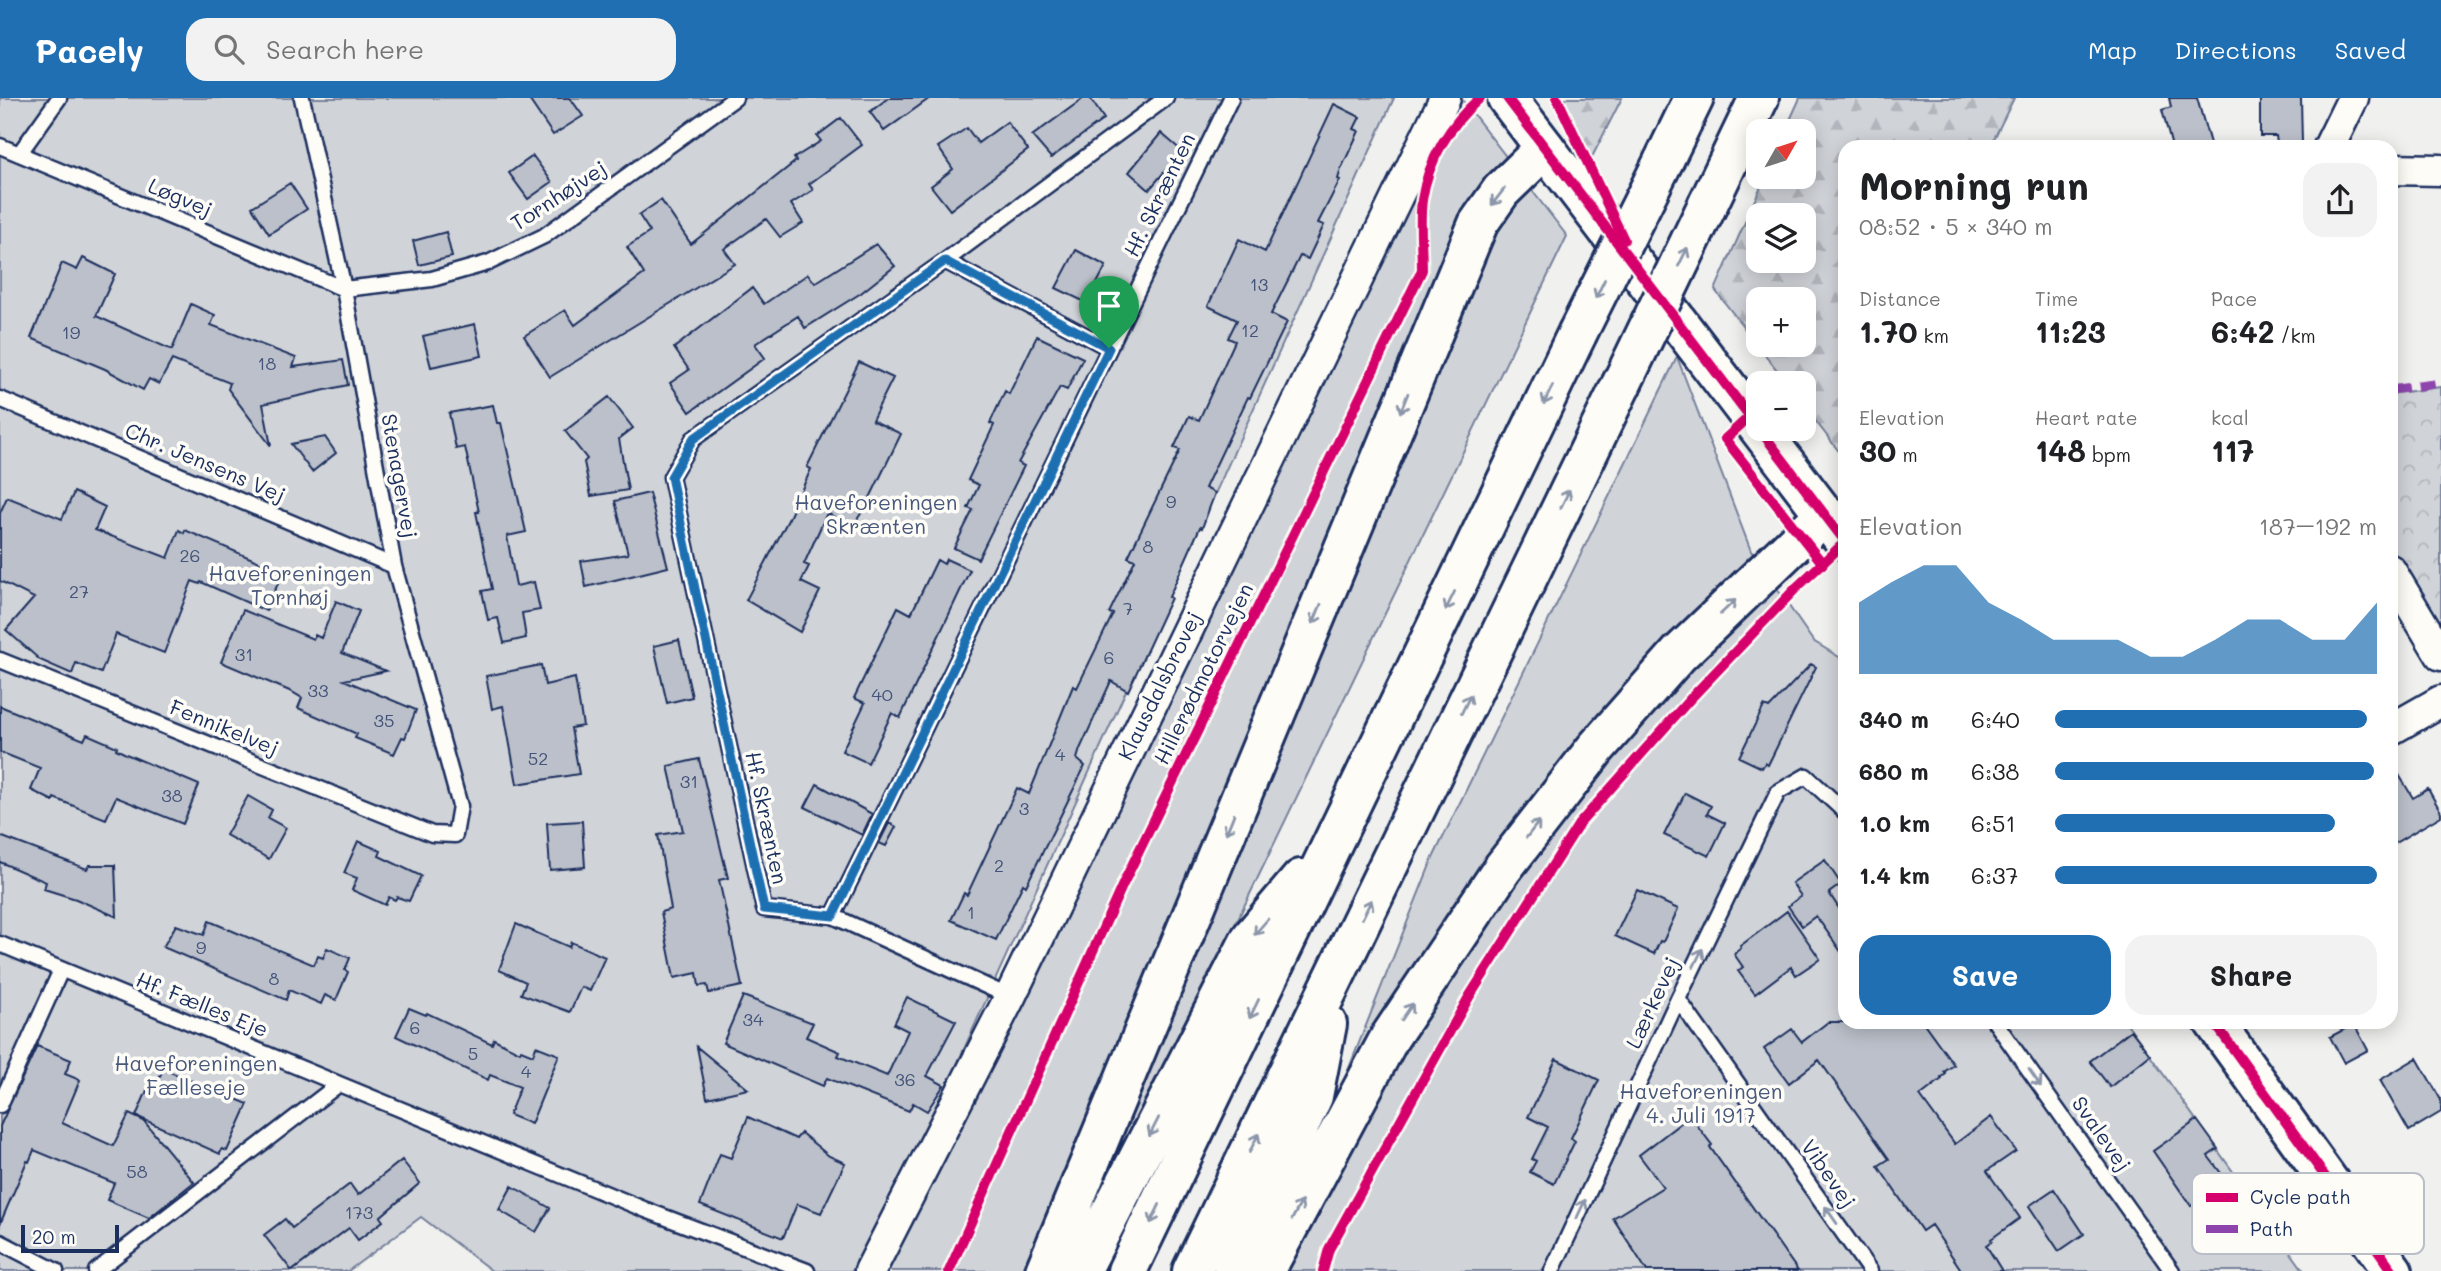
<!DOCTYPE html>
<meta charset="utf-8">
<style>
body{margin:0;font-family:Mali,sans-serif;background:#f2f2f2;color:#202124;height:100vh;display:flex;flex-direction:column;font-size:26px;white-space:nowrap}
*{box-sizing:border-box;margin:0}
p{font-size:23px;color:#757577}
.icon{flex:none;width:38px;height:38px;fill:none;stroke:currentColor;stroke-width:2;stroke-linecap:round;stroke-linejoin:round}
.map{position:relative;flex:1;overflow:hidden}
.details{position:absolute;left:1838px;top:42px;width:560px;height:889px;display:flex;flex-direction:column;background:#fff;border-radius:21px;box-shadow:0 4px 18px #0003}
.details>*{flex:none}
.needle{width:46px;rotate:51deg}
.tools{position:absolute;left:1746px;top:21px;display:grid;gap:14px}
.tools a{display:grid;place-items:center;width:70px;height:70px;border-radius:14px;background:#fff;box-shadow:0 4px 18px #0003;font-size:35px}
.scale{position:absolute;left:21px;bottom:18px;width:98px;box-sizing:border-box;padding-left:7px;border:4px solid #1b2f5e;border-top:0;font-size:19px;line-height:24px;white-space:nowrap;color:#1b2f5e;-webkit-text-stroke:5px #fdfcf7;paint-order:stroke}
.pin{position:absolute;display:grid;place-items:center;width:60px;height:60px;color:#fff;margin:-72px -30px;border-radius:50% 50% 50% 0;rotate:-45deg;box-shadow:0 0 7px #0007}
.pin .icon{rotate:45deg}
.round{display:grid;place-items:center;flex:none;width:74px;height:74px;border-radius:21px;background:#f2f2f2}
.headline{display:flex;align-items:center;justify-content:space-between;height:119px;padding:0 21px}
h1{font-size:38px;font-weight:700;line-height:52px}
.metrics{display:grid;grid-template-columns:repeat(3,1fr);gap:10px;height:119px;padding:7px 21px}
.metrics div{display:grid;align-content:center}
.metrics b{font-size:30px;font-weight:700}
.metrics small{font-size:19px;font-weight:400}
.metrics p{font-size:19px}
.chart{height:196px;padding:14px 21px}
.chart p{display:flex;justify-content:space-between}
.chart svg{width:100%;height:126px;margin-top:7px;fill:#1f6fb2;opacity:.7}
.primary-button{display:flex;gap:14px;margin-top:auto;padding:14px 21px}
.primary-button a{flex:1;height:80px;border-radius:21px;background:#1f6fb2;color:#fff;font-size:28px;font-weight:700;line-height:80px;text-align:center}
.primary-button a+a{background:#f2f2f2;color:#202124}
ul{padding:0 21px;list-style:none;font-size:23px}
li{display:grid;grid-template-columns:112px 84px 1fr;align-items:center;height:52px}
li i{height:18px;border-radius:9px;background:#1f6fb2}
header{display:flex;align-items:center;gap:42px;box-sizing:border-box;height:98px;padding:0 35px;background:#1f6fb2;color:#fff}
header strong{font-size:33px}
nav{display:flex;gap:38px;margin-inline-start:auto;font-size:24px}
.search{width:490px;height:63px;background:#f2f2f2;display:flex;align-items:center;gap:18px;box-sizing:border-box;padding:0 24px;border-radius:21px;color:#757577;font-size:26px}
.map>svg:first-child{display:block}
.green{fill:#d0d3d8;stroke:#76819b;stroke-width:2}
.forest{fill:url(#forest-firs);stroke:#76819b;stroke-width:2;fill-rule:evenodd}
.park{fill:url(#park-crowns);stroke:#76819b;stroke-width:2}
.building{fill:#bbc0ca;stroke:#1b2f5e;stroke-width:2}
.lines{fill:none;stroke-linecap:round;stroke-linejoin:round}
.lane-casing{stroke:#1b2f5e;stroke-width:19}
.street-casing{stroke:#1b2f5e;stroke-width:35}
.secondary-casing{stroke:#1b2f5e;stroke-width:44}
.highway-casing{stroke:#1b2f5e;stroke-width:44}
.lane{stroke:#fdfcf7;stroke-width:14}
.street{stroke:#fdfcf7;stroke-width:30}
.secondary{stroke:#fdfcf7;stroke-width:38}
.highway{stroke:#fdfcf7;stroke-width:38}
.highway-bridge-casing{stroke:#1b2f5e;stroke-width:44;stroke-linecap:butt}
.highway-bridge{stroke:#fdfcf7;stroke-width:38}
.quiet{stroke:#8e44ad;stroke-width:9;stroke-dasharray:18 9;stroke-linecap:butt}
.cycleway-casing{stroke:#fdfcf7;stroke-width:15}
.cycleway{stroke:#d6006c;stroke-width:10}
.oneway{stroke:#8c96aa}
.route-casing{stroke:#fff;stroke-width:14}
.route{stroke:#1f6fb2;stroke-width:9}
.labels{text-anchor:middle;stroke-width:7;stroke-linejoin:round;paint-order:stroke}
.number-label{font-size:18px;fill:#435379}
.street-label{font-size:21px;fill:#1b2f5e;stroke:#fdfcf7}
.park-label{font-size:21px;fill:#48587c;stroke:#fdfcf7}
.key{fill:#fdfcf7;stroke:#b9bec9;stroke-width:2}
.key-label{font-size:19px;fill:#1b2f5e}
</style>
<header>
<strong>Pacely</strong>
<div class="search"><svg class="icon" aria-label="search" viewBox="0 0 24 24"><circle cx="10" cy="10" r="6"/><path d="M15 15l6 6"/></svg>Search here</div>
<nav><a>Map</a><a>Directions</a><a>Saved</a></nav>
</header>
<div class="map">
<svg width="2441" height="1173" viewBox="0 0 2441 1173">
<defs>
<pattern id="forest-firs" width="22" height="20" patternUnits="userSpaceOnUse" patternTransform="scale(1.75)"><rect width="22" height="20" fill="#d0d3d8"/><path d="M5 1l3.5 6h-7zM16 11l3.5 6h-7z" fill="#b2b5bc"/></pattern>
<pattern id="park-crowns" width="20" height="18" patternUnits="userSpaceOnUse" patternTransform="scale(1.75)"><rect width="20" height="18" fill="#d0d3d8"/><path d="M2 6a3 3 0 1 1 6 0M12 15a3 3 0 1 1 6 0" fill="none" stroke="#b2b5bc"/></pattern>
</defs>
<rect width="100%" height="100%" fill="#f0f0ee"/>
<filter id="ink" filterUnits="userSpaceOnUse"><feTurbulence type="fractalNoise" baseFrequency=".0143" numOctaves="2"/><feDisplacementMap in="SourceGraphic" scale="14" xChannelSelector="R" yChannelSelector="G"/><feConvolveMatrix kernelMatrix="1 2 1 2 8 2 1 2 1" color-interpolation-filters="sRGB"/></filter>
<g filter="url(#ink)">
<path class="green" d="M0 0H1394L893 1108 852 1173H492L421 1119 348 1173H0Z
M1455 0H1461L1567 138 1142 1020 1075 1054 1028 1173H882Z
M1677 259 1751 453 1813 543 1844 562V924H2126L2304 1173H1268L1432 762Z"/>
<path class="forest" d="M1563 0H1622L1592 59Z
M1800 0H2014L1990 49H1844V360L1804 308V285H1787L1715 192 1765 79H1804V33H1785ZM1759 117H1804V163H1759ZM1759 201H1804V247H1759Z"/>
<path class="park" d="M2441 289V532L2391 454 2390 296Z"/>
<path class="building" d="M528 0H570L583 18 553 37Z
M888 0H930L884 33 870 14Z
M1084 0H1090L1104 21 1051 60 1032 38Z
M2169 0H2197L2211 49H2172L2162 12 2171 9Z
M2260 0H2301L2302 45H2277L2276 38H2260Z
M1334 6 1360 19 1354 31 1359 33 1341 71 1338 81 1340 82 1318 125 1324 127 1308 161 1300 158 1271 216 1287 224 1250 300 1248 299 1205 390 1215 395 1202 430 1200 429 1169 499 1171 500 1128 593 1111 583 1080 651 1077 661 1085 668 1026 788 1023 786 996 842 951 822 964 795 967 797 1017 690 1029 696 1073 588 1077 590 1113 516 1109 515 1135 462 1128 459 1180 352 1174 350 1189 318 1199 322 1235 243 1228 240 1237 222 1208 208 1239 141 1265 154Z
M841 20 862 47 809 86 813 92 791 106 803 125 780 139 766 121 724 151 735 166 550 279 524 238 565 212 575 227 644 176 627 149 650 134 639 117 661 102 691 146 796 63 794 60 821 43 817 38Z
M1007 24 1028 52 950 112 931 88 953 71 938 49 967 30 978 45Z
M1161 35 1182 53 1149 92 1129 74Z
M533 58 552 84 528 101 509 75Z
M290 85 307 111 269 136 252 109Z
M446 134 452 159 419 167 413 143Z
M876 146 895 168 861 195 805 230 798 218 755 246 765 260 690 314 670 285 689 272 674 250 752 190 764 206 808 176 815 185Z
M1076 152 1106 168 1087 205 1056 190Z
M83 160 115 176 96 218 172 252 191 206 215 217 211 227 296 260 293 269 343 262 348 287 263 306 271 348 228 291 230 285 172 262 159 286 149 281 143 292 105 271 31 240 62 165 77 172Z
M475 226 482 258 431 269 423 238Z
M1037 238 1083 260 1067 292 1060 289 1018 365 1024 368 978 461 954 450 973 412 968 410 979 387 968 382 994 327 990 325 1005 293 1009 296Z
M859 264 893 280 872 322 901 336 866 408 852 429 827 415 804 466 809 468 801 484 820 493 800 534 746 502 789 420 811 371 807 369Z
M609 299 633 330 619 341 628 392 591 398 584 364 587 361 565 333Z
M493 307 497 325H501L526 434 507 438 516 488 534 484 540 512 522 515 526 540 504 545 498 520 488 522 482 493 492 491 476 414H479L465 349 456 351 449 315Z
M325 339 336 355 312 374 291 346Z
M74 394 105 409 95 432 168 460 179 432 184 435 185 432 283 474 266 513 201 484 200 486 192 483 164 555 116 536 101 575 76 565 72 576 40 562 6 532 34 500 0 483V415L7 399 62 421Z
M649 395 668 469 586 489 581 463 628 456 615 403Z
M946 461 970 472 900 620 892 615 868 665 842 653 865 605 854 600 898 509 911 516 937 462 944 466Z
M336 503 359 513 342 555 386 573 344 582 416 612 405 640 402 639 394 656 355 640 357 636 298 610 302 600 292 594 221 564 243 512 313 541 315 537 321 540Z
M679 542 692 599 667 605 654 548Z
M1811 566 1816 569 1768 667 1765 665 1762 670 1739 659 1764 608 1769 610Z
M541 567 545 587 575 580 583 628 571 630 579 676 517 686 503 608 492 611 486 578Z
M0 608 84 642 87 636 117 649 116 651 126 656 199 687 183 726 116 699 106 721 54 700 53 703 31 692 40 670 0 654Z
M699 661 728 780 719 782 742 888 709 895 707 887 699 888 697 875 674 880 661 814 671 811 658 737 683 733 668 668Z
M2390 662 2413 700 2428 691 2441 714V718L2390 748Z
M817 686 872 716 862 737 805 709Z
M1685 695 1711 708 1707 716 1725 725 1709 758 1664 737Z
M248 698 272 712 268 720 286 730 269 761 226 737Z
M582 723 585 769 550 772 547 725Z
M889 725 896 729 886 748 879 745Z
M0 738 87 771 89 767H115L117 819 76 801 44 791 46 784 0 764Z
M358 743 381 753 379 758 421 778 409 803 397 799 395 802 389 799 385 807 352 792 357 780 344 775Z
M1825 762 1841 786 1829 795 1844 818V854L1842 855 1816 818 1802 828 1788 808 1801 798 1792 785Z
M1637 792 1678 811 1663 844 1660 843 1654 856 1615 838Z
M1787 813 1820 861 1796 877 1791 869 1755 896 1738 873 1743 869 1734 856 1741 850 1740 848Z
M209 823 314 867 318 858 323 860 327 850 350 860 345 872 348 874 336 902 325 897 321 906 289 892 286 902 163 849 176 827 204 837Z
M516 826 569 849 571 844 605 859 590 893 581 889 570 914 521 896 526 884 499 872Z
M743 898 813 925 806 939 840 954 838 958 887 978 908 933 894 926 907 899 956 923 927 978 944 987 927 1013 913 1005 909 1013 827 980 823 988 723 945Z
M409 910 426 917 427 915 492 946 494 941 520 954 521 952 533 957 536 948 559 957 531 1026 509 1017 520 989 490 977 488 982 396 938Z
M1828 924H1923L1954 967 1944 974 1946 976 1941 980 1942 981 1920 998 1955 1046 1991 1019 2016 1053 1987 1073 2020 1120 1991 1141 1992 1143 1986 1147 2002 1173H1962L1931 1127 1922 1133 1878 1068 1889 1061 1819 962 1789 985 1764 951 1792 931 1802 944Z
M2354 926 2368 952 2344 965 2330 939Z
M2131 932 2150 957 2110 989 2090 963Z
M37 948 71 962 65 976 80 982 62 1025 113 1048 129 1016 144 1023 194 1084 149 1120 107 1102 114 1085 34 1052 29 1064 27 1063 0 1126V1028Z
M697 949 748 991 707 1000Z
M2417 960 2441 1002V1014L2409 1033 2380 982Z
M1556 961 1599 982 1571 1040 1575 1043 1554 1086 1530 1074 1536 1063 1532 1061 1548 1029 1528 1019Z
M163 971 248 1006 227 1053 222 1051 220 1056 136 1018 151 983 157 985Z
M1690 1018 1712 1047 1710 1049 1798 1173H1647L1613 1120 1663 1089 1639 1057Z
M748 1019 796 1041 801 1035 829 1058 845 1065 821 1115 797 1106 783 1140 700 1107 720 1056 731 1060Z
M2197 1022 2218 1051 2208 1058 2250 1113 2230 1128 2207 1097 2191 1108 2153 1053Z
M402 1062 420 1085 380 1119 383 1123 358 1142 349 1130 292 1173 264 1137 285 1121 292 1130 350 1086 358 1097Z
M512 1088 550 1110 536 1134 499 1112Z
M2054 1091 2084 1136 2059 1153 2029 1108Z"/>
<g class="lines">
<g class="lane-casing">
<path id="lane" d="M1166 0 945 163 693 341 671 379 764 811 833 818 1231 0
M0 48 344 191 432 181 488 165 544 138 735 0
M19 56 59 0
M945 163 1109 250
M0 301 394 468
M0 562 432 736 455 737 460 708 394 468 344 191 302 0
M833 818 1010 899
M0 846 339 986 96 1173
M1678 901 1870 1173
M1995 924 2172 1173
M339 986 646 1112 807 1173
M0 1007 61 872
M0 1144 56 1173
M1552 1173 1678 901 1778 694 1806 678 1844 713"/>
</g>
<g class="street-casing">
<path id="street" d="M2329 49 2353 0
M2390 71 2441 72
M2390 472 2441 557
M2390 632 2441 603
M870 1173 1010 899 1445 0"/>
</g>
<g class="secondary-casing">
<path id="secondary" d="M1507 0 1844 442
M2214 924 2393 1173"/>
</g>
<g class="highway-casing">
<path id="highway" d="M1663 64 1694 0
M1708 106 1759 0
M1045 1173 1478 126 1501 93 1545 50
M1081 1173 1251 840 1301 781
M1127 1173 1577 236
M1192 1173 1621 287
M1233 1173 1313 998 1327 926
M1265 1173 1390 939 1503 770 1596 650 1679 556 1825 416"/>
</g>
<use href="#lane" class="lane"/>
<use href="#street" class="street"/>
<use href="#secondary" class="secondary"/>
<use href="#highway" class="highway"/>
<g class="highway-bridge-casing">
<path id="highway-bridge" d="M1577 236 1663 64
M1621 287 1708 106"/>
</g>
<use href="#highway-bridge" class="highway-bridge"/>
<path class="quiet" d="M2390 292 2441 285"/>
<g class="cycleway-casing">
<path id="cycleway" d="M1507 0 1844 442
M1557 0 1624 142
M1759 305 1749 319 1725 341 1823 466
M2214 924 2393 1173
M949 1173 1123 786 1422 172C1422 150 1419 124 1422 102 1428 62 1450 26 1480 0
M1323 1173 1329 1151 1469 899 1579 726 1691 600 1796 490 1844 445"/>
</g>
<use href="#cycleway" class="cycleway"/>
</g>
<defs><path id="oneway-shaft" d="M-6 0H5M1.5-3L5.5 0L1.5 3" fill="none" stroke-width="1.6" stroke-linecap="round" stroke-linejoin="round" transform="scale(1.75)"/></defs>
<g class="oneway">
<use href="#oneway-shaft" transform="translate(1498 99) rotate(128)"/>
<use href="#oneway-shaft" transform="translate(1683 159) rotate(-64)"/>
<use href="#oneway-shaft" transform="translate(1600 191) rotate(116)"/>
<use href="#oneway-shaft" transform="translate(1548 297) rotate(116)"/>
<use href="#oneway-shaft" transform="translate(1404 305) rotate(112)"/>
<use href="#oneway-shaft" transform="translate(1565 401) rotate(-64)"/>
<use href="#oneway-shaft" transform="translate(1450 503) rotate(116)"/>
<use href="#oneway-shaft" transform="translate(1728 509) rotate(-44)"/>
<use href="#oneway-shaft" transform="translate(1317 516) rotate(112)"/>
<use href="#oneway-shaft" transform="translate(1466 606) rotate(-64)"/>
<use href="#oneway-shaft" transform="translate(1230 726) rotate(112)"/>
<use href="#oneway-shaft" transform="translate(1533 731) rotate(-52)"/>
<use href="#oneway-shaft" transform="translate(1367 811) rotate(-64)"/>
<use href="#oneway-shaft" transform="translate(1261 829) rotate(131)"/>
<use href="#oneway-shaft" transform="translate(1698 860) rotate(-64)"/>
<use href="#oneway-shaft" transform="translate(1254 911) rotate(116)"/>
<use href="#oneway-shaft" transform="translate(1407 914) rotate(-56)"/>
<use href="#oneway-shaft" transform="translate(2035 980) rotate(55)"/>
<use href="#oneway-shaft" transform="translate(1154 1029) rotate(117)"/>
<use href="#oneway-shaft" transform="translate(1254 1045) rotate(-64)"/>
<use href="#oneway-shaft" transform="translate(1581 1111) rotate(-65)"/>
<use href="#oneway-shaft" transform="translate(1297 1112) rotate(-62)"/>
<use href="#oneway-shaft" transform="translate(1155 1116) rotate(116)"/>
<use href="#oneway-shaft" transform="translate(1831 1117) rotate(-125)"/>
</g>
</g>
<g class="lines" filter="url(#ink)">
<g class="route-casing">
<path id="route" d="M945 163 1109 250 833 818 764 811 671 379 693 341Z"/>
</g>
<use href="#route" class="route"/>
</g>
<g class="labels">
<g class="number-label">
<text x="1259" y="193">13</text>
<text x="1250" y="239">12</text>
<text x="71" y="241">19</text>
<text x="267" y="272">18</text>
<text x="1171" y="410">9</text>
<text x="1148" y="455">8</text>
<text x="190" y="464">26</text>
<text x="79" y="500">27</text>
<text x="1128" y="517">7</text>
<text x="244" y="563">31</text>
<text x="1109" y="566">6</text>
<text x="318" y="599">33</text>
<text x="882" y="603">40</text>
<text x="384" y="629">35</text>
<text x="1060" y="663">4</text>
<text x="538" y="667">52</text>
<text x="689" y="690">31</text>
<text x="172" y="704">38</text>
<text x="1024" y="717">3</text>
<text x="999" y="774">2</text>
<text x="971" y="821">1</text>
<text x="201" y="856">9</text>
<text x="274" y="887">8</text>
<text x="753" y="928">34</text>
<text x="415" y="936">6</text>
<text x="473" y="962">5</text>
<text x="526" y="980">4</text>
<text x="905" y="988">36</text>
<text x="137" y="1080">58</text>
<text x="359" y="1121">173</text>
</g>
<g class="street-label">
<text transform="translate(1160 97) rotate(-64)" y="7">Hf. Skrænten</text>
<text transform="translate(559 98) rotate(-33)" y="7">Tornhøjvej</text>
<text transform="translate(180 100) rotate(23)" y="7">Løgvej</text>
<text transform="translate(205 365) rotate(23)" y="7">Chr. Jensens Vej</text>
<text transform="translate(399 378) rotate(80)" y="7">Stenagervej</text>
<text transform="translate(1204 576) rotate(-64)" y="7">Hillerødmotorvejen</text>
<text transform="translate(1160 588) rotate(-64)" y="7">Klausdalsbrovej</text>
<text transform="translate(224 630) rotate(22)" y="7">Fennikelvej</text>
<text transform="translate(766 720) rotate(78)" y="7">Hf. Skrænten</text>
<text transform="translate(1653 905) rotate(-65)" y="7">Lærkevej</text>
<text transform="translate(202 907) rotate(22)" y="7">Hf. Fælles Eje</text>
<text transform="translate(2101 1036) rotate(55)" y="7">Svalevej</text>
<text transform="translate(1828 1076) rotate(55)" y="7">Vibevej</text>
</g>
<g class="park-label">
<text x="876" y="412">Haveforeningen<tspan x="876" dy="24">Skrænten</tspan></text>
<text x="290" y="483">Haveforeningen<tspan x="290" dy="24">Tornhøj</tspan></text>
<text x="196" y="973">Haveforeningen<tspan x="196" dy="24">Fælleseje</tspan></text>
<text x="1701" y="1001">Haveforeningen<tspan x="1701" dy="24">4. Juli 1917</tspan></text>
</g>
</g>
<rect x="2192" y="1075" width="232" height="81" rx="10" class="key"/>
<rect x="2206" y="1095" width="32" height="9" fill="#d6006c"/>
<rect x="2206" y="1127" width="32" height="8" fill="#8e44ad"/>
<g class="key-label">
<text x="2250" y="1106">Cycle path</text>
<text x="2250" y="1138">Path</text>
</g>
</svg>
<div class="tools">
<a><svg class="needle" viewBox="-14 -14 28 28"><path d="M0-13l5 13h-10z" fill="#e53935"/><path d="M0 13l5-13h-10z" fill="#757577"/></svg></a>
<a><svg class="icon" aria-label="layers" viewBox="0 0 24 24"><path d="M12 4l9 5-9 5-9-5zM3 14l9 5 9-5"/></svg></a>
<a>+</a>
<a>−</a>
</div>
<div class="scale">20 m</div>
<div class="pin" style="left:1109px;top:250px;background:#1e9e55"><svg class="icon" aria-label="arrive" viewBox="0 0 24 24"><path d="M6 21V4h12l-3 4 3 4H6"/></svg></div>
<section class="details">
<div class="headline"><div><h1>Morning run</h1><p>08:52 · 5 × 340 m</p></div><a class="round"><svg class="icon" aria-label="share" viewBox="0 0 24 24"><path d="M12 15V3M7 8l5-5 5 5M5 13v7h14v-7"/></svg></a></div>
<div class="metrics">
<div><p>Distance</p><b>1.70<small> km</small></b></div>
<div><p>Time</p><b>11:23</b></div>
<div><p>Pace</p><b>6:42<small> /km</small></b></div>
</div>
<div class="metrics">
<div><p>Elevation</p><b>30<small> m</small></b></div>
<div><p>Heart rate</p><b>148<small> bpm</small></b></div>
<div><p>kcal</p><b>117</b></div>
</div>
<div class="chart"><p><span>Elevation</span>187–192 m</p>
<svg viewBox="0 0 160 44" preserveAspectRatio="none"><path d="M0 44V19L10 12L20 6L30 6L40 19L50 25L60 32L70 32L80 32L90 38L100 38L110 32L120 25L130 25L140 32L150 32L160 19V44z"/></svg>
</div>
<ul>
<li><b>340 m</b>6:40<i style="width:97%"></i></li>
<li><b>680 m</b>6:38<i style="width:99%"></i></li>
<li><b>1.0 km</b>6:51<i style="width:87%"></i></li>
<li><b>1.4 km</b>6:37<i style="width:100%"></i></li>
</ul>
<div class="primary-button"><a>Save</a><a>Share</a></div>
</section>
</div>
